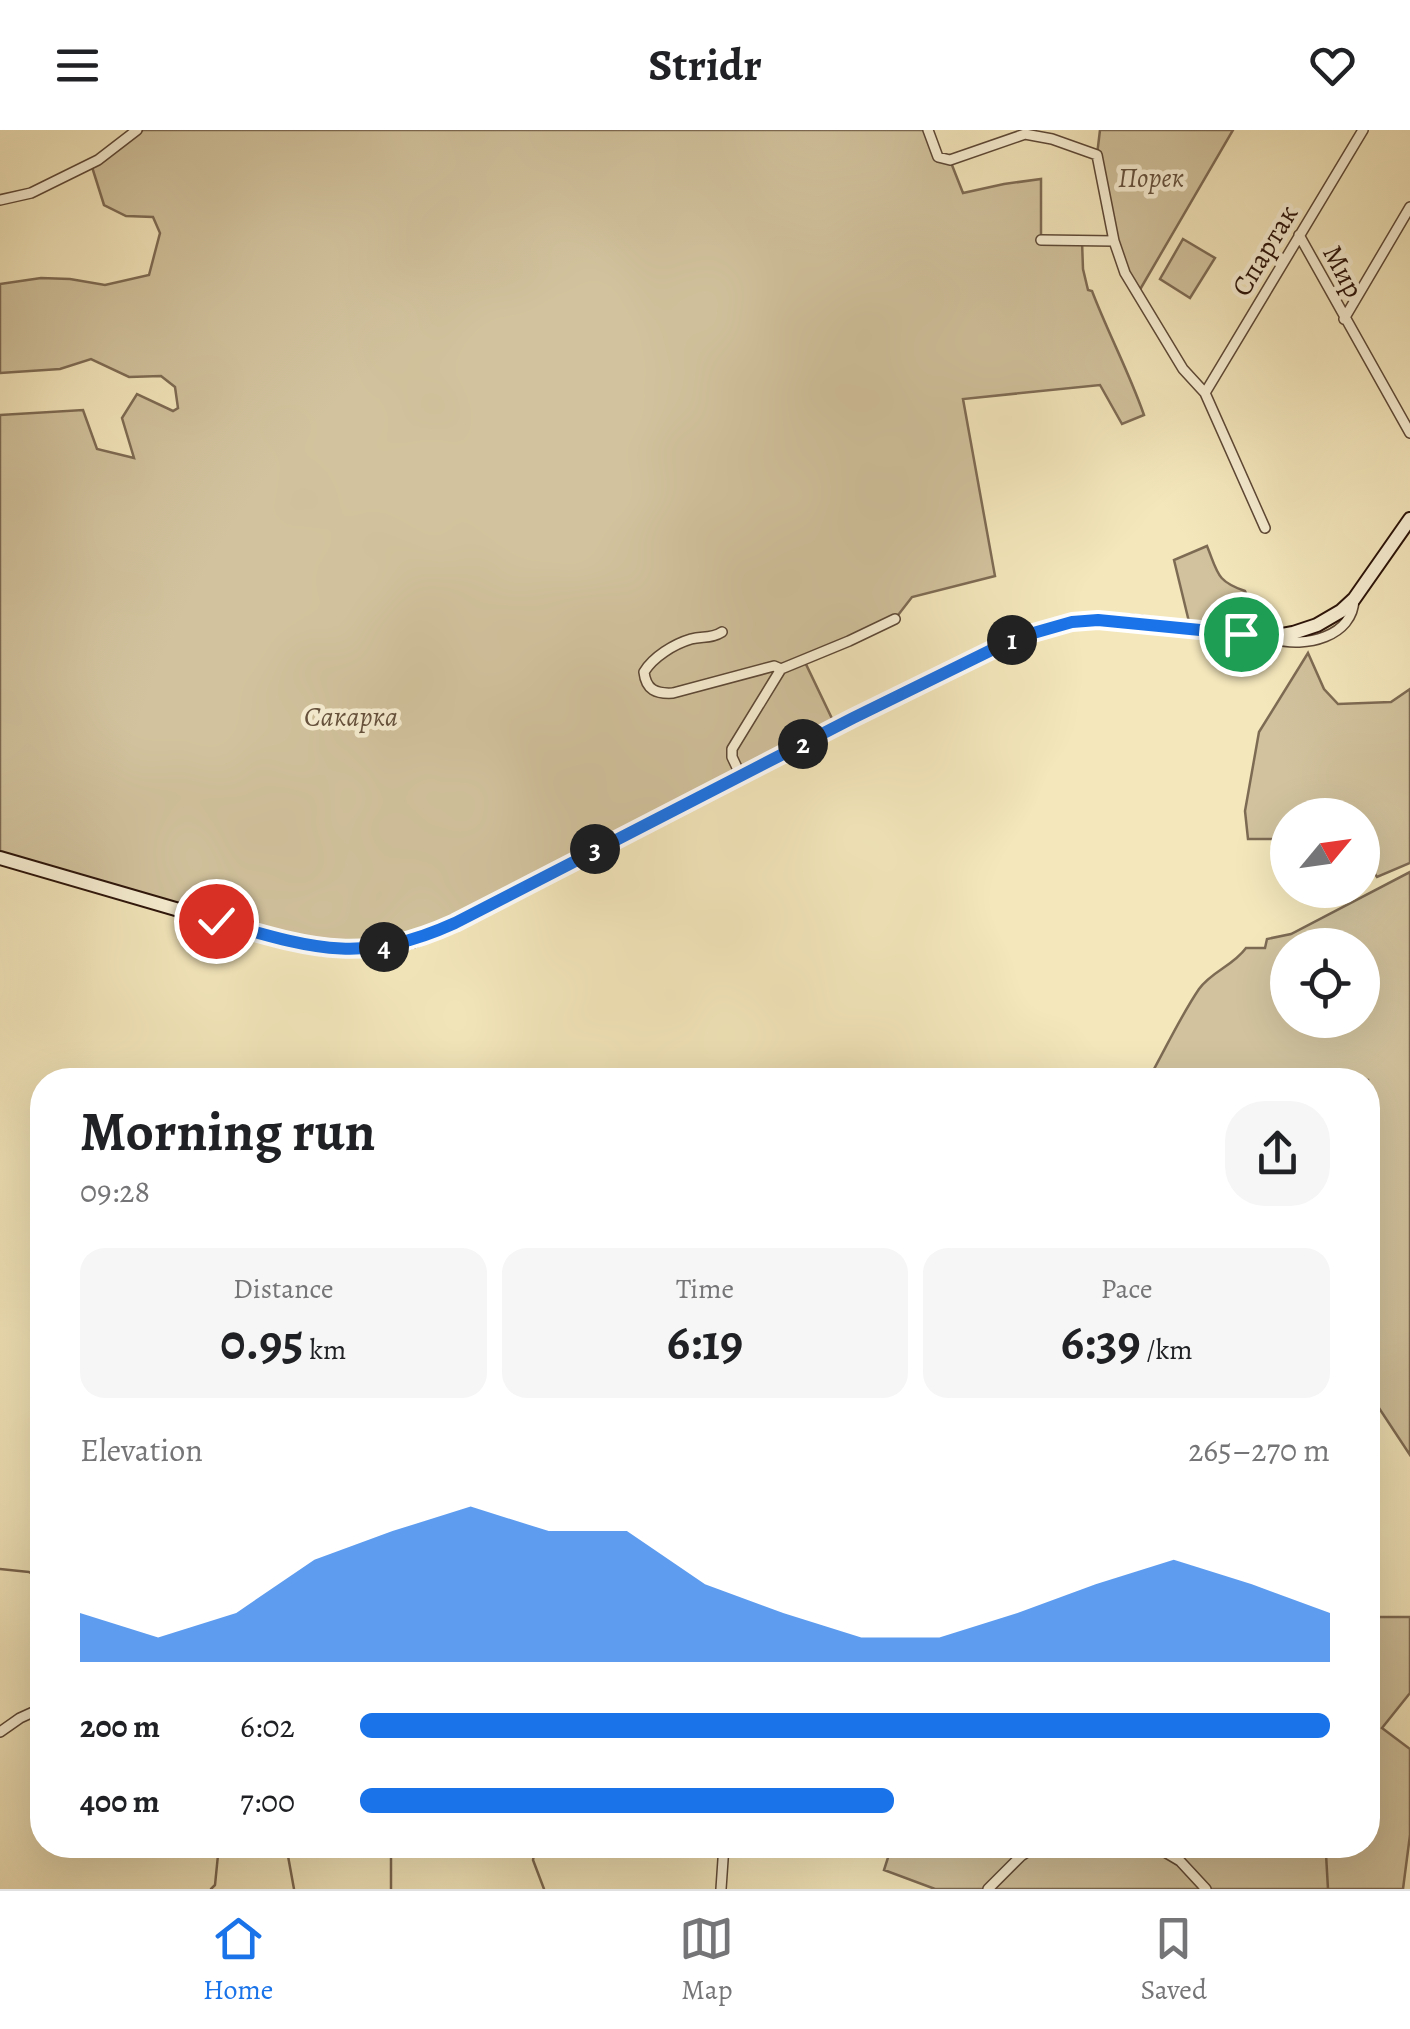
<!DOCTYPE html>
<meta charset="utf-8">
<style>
body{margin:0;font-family:Alegreya,serif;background:#f6f6f6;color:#202124;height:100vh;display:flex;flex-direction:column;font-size:38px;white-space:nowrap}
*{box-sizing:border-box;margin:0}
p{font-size:32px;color:#757577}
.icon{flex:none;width:55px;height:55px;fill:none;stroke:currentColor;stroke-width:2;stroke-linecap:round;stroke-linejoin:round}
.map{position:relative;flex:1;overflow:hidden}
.side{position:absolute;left:30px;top:938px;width:1350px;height:790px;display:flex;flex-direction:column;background:#fff;border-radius:40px;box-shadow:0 10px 40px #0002}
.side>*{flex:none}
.needle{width:65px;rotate:61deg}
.buttons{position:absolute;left:1270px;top:668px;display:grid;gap:20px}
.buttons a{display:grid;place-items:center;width:110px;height:110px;border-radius:50%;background:#fff;box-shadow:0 10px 40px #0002;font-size:50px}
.pin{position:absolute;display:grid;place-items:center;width:85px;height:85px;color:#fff;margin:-42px;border:5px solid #fff;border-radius:50%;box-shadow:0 2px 10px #0007}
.km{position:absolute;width:50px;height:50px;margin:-25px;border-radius:50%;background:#222;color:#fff;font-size:28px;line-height:50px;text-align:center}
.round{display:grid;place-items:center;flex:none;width:105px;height:105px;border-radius:40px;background:#f6f6f6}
.overview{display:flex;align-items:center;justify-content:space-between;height:170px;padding:0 50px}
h1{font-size:55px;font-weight:700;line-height:75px}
.figures{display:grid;grid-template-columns:repeat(3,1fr);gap:15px;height:170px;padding:10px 50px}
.figures div{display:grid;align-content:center;border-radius:25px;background:#f6f6f6;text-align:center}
.figures b{font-size:50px;font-weight:700}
.figures small{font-size:28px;font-weight:400}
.figures p{font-size:28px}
.chart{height:280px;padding:20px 50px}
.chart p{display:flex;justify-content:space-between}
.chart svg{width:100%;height:180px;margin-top:10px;fill:#1a73e8;opacity:.7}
ul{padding:0 50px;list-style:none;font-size:32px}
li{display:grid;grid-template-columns:160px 120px 1fr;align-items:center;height:75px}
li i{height:25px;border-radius:12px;background:#1a73e8}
header{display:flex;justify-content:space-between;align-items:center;height:130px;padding:0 50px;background:#fff;font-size:45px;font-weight:700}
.tab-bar{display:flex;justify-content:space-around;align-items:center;height:140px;border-top:2px solid #e0e0e0;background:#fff;font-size:28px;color:#757577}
.tab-bar a{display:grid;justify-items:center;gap:5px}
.tab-bar .on{color:#1a73e8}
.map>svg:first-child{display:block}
.green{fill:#d2c39e;stroke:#7e6b54;stroke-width:2.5;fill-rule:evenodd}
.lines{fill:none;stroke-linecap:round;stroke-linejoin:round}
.stream{stroke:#7b6750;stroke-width:2.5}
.minor-casing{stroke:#5d4836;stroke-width:12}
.secondary-casing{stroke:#2b1309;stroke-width:16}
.minor{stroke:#f8efd3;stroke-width:9}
.secondary{stroke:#f8efd3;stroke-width:12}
.route-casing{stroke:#fff;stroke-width:20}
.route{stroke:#1a73e8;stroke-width:12}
.labels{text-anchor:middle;stroke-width:9;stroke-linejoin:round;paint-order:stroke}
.park-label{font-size:28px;font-style:italic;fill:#65513d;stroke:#f8efd3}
.street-label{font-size:28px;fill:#2b1309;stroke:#f8efd3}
</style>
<header><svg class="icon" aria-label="menu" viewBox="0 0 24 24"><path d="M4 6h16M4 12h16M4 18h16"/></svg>Stridr<svg class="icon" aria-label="heart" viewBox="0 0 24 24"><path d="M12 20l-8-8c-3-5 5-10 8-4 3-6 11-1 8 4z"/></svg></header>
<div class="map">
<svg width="1410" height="1759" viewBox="0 0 1410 1759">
<rect width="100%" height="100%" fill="#f4e7bc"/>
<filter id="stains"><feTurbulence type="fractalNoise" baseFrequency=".002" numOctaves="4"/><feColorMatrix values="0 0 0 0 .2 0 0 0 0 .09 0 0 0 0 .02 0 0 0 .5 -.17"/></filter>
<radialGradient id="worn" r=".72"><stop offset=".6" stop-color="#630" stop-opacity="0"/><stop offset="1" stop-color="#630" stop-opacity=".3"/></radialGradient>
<path class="green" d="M143 0H928L938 27 950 30 963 63 1004 54 1041 49V110L1082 111 1083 139 1088 160 1092 161C1108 203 1129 242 1144 285L1122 294 1100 255 963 269 995 446 912 467 895 489 804 530 836 597 412 811 328 819 0 728V285L83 280 97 319 134 328 122 288 137 264 173 281 178 278 175 257 161 246 129 247 91 229 60 239 0 243V154L41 148 70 149 105 155 149 145 160 103 153 87 126 86 104 75 92 37Z
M1100 0H1233L1138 163 1125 143 1097 25Z
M1183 109 1215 128 1190 168 1160 149Z
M1207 416C1218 443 1216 451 1245 461L1264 503 1191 500 1174 430Z
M1308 523 1324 559 1338 574 1391 572 1410 559V733L1377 747 1363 726 1362 685H1288L1287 702 1273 709H1248L1245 681 1259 602Z
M1410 742V1325L1379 1278 1368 1319V950H1148C1165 920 1180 887 1199 859 1212 841 1233 836 1246 818H1265L1267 809 1291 804ZM1288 815H1362V890H1288Z
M1368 1487H1410V1563L1382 1598 1410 1619V1705L1403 1759H935L884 1740 892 1715H1368Z"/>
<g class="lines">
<path class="stream" d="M0 1439 29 1442 42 1450
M286 1715 294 1759
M536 1715 533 1730 544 1759
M211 1759 215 1755 219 1715
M391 1759V1715
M1328 1759 1326 1724 1332 1715"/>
<g class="minor-casing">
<path id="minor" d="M928 0 938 27 950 30 1025 4 1052 9 1097 25 1114 111 1125 143 1183 239 1205 263 1265 398
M0 70 31 63 98 30 137 0
M1299 105 1410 303
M1041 110 1114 111
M1344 189 1410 77
M1205 263 1363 0
M722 502C711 509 703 506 691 509 674 514 653 527 644 542 646 560 656 564 673 563L774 536 781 539 849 511 895 489
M1274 509C1305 518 1353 507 1354 469
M741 646 732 627V619L781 539
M0 1602 20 1588 42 1578
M1153 1715 1180 1731 1206 1759
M721 1759 724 1715
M988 1759 1021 1726 1038 1715"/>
</g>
<g class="secondary-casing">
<path id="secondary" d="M0 728 241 798 303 815 328 819 356 820 385 817 412 811 455 793 853 588 1016 508 1072 492 1097 490 1135 492 1265 508 1293 503 1317 495 1341 481 1354 469 1410 389"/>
</g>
<use href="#minor" class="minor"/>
<use href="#secondary" class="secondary"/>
</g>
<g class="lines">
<g class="route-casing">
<path id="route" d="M216 791C311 818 360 836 455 793L853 588 1016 508 1072 492 1098 490 1241 504"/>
</g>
<use href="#route" class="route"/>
</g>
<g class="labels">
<g class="park-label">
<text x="1151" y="57">Порек</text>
<text x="351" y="596">Сакарка</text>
</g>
<g class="street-label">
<text transform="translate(1264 120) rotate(-59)" y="10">Спартак</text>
<text transform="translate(1344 141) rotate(62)" y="10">Мир</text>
</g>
</g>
<rect width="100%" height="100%" filter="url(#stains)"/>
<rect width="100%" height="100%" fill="url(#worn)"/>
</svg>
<div class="buttons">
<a><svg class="needle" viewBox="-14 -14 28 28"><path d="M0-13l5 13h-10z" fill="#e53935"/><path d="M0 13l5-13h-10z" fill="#757577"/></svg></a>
<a><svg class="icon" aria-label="locate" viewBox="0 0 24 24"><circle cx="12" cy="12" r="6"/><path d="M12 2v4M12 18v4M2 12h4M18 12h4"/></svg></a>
</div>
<div class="pin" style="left:1241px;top:504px;background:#1e9e55"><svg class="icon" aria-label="arrive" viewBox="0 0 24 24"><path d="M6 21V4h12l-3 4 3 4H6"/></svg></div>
<div class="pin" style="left:216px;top:791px;background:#d93025"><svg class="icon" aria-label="check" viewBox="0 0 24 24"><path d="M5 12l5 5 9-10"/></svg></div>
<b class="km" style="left:1012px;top:510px">1</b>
<b class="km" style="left:803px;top:614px">2</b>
<b class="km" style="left:595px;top:719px">3</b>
<b class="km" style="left:384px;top:817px">4</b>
<section class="side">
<div class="overview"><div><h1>Morning run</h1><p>09:28</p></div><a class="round"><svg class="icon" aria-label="share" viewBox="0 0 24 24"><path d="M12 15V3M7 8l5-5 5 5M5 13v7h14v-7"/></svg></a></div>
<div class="figures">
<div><p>Distance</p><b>0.95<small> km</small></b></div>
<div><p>Time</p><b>6:19</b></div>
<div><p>Pace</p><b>6:39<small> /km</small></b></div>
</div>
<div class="chart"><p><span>Elevation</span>265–270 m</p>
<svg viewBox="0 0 160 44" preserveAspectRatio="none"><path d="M0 44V32L10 38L20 32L30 19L40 12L50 6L60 12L70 12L80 25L90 32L100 38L110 38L120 32L130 25L140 19L150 25L160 32V44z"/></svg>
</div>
<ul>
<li><b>200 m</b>6:02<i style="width:100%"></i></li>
<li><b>400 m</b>7:00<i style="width:55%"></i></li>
</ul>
</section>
</div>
<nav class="tab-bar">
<a class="on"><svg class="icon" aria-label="home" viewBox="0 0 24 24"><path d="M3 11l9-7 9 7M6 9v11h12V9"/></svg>Home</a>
<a><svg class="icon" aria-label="map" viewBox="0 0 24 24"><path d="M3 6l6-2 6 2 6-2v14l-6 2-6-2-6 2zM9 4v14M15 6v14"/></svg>Map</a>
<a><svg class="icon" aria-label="saved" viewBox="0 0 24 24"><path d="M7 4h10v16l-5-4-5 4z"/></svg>Saved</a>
</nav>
